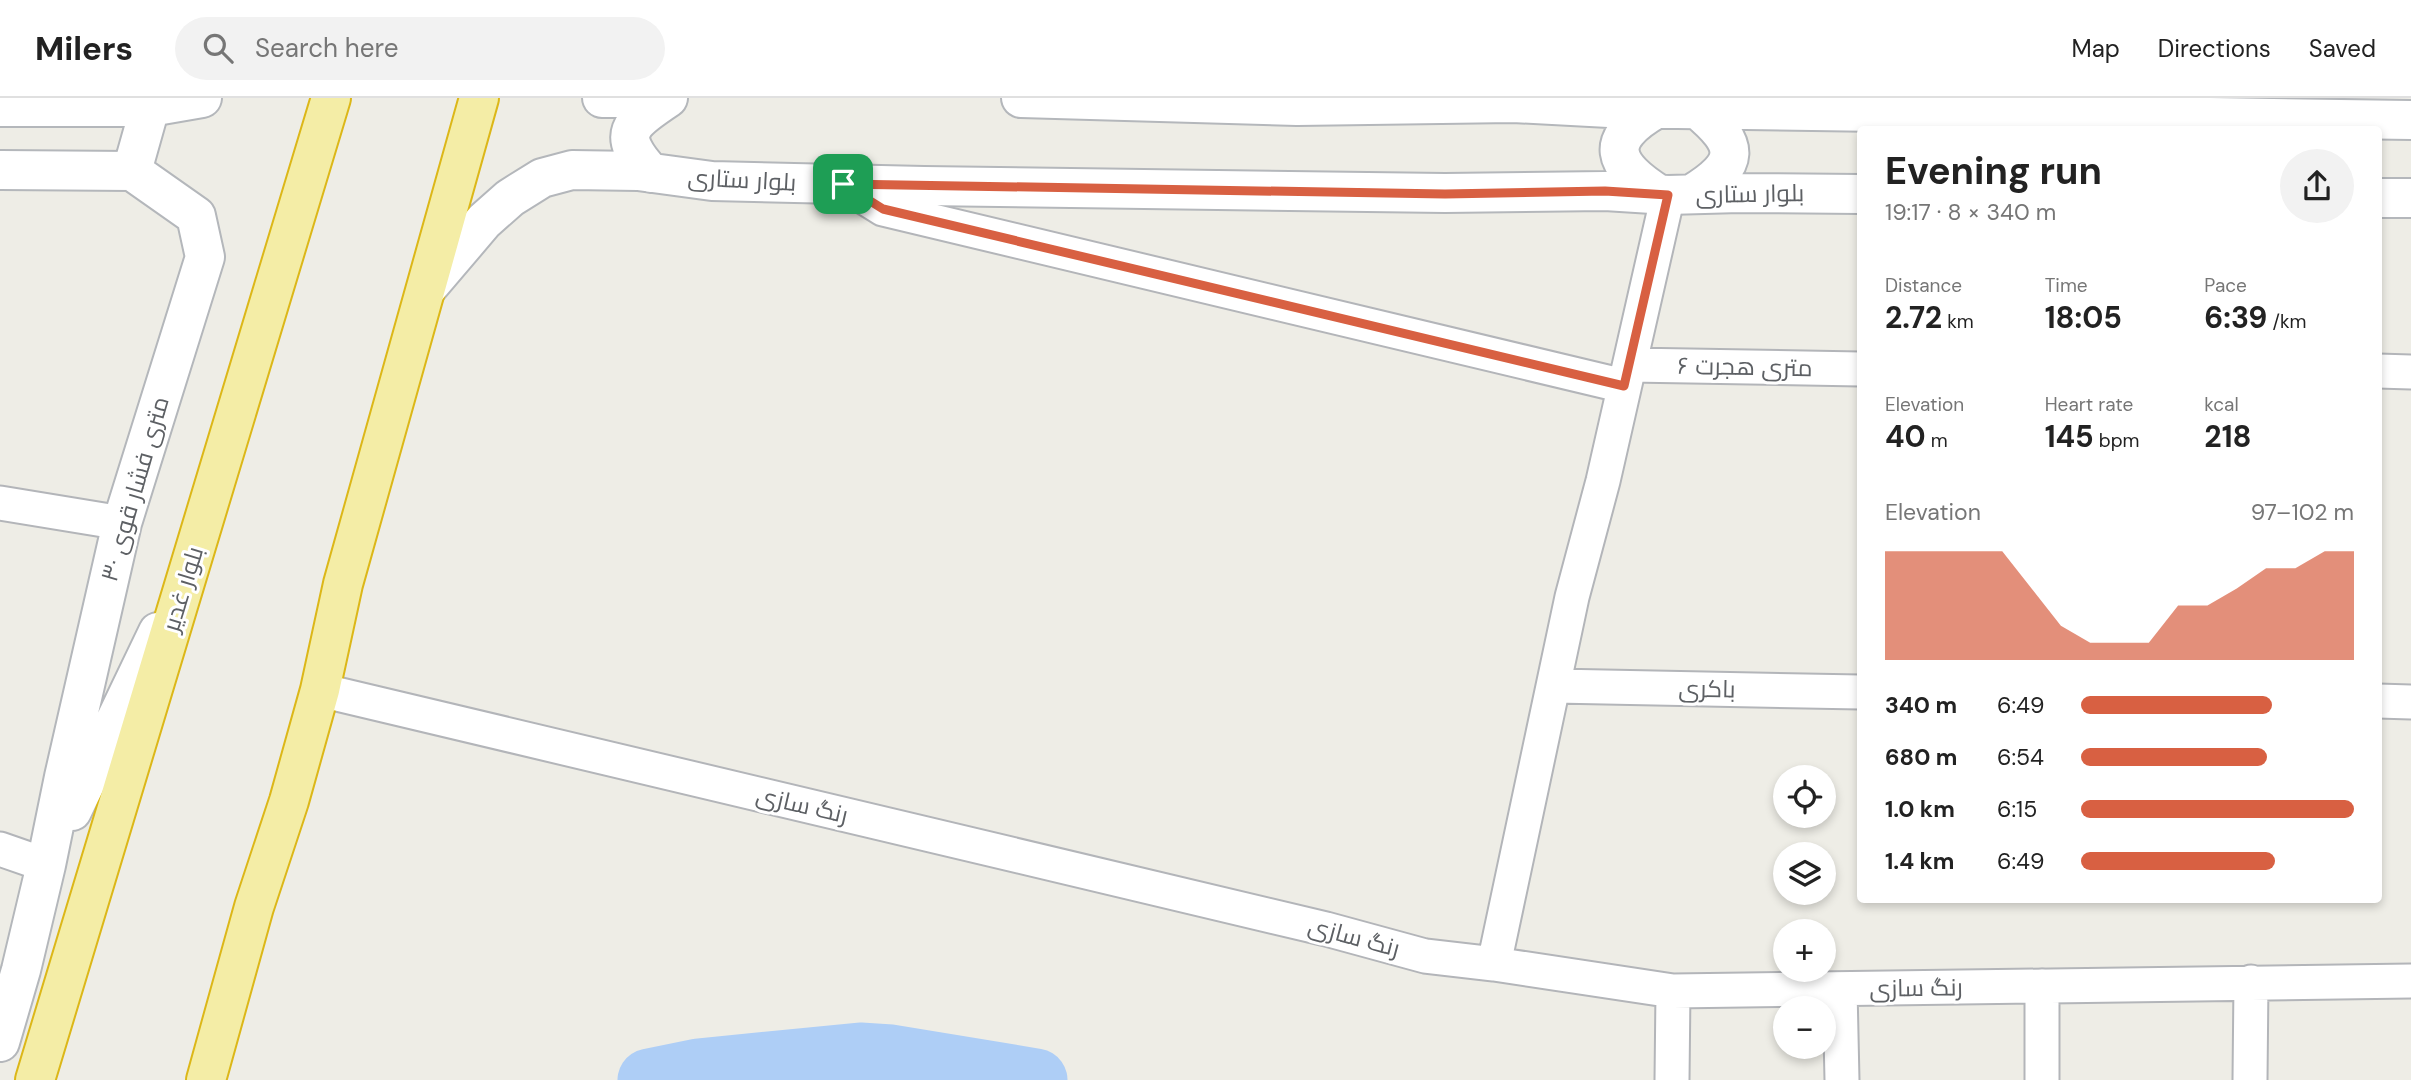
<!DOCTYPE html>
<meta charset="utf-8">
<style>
body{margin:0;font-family:"DM Sans",Cairo,sans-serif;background:#f2f2f2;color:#222;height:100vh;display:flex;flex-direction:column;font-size:26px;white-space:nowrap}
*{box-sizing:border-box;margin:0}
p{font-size:23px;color:#767676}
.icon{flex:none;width:38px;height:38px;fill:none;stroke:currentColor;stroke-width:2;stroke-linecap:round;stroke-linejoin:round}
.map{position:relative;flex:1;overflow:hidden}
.details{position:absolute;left:1857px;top:28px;width:525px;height:777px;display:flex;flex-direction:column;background:#fff;border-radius:7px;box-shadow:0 4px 10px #0003}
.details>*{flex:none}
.controls{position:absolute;left:1773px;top:667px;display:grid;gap:14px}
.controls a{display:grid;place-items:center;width:63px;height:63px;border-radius:50%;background:#fff;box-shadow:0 4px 10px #0003;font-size:35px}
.pin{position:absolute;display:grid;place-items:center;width:60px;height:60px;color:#fff;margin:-30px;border-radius:14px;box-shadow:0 4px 10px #0006}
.round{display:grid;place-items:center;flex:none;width:74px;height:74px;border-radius:37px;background:#f2f2f2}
.summary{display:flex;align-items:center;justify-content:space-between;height:119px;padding:0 28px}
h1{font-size:38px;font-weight:700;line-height:52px}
.metrics{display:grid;grid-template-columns:repeat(3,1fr);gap:10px;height:119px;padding:7px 28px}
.metrics div{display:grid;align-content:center}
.metrics b{font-size:30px;font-weight:700}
.metrics small{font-size:19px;font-weight:400}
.metrics p{font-size:19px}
.chart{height:196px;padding:14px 28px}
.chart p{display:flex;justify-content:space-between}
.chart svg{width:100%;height:126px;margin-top:7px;fill:#d86042;opacity:.7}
ul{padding:0 28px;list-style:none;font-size:23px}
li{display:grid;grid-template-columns:112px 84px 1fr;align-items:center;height:52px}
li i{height:18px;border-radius:9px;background:#d86042}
header{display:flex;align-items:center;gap:42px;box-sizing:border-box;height:98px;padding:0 35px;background:#fff;border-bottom:2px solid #e0e0e0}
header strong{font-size:33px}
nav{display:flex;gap:38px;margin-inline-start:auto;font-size:24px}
.search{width:490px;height:63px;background:#f2f2f2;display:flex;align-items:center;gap:18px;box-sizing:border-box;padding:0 24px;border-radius:38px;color:#767676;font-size:26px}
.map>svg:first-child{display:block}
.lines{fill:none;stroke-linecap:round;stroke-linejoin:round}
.river{stroke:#aecef6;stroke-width:63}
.minor-casing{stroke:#b3b5b9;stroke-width:37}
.secondary-casing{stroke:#b4b7bb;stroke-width:42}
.trunk-casing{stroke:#dcb718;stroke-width:42}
.minor{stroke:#fff;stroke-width:33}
.secondary{stroke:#fff;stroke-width:38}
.trunk{stroke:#f4eda6;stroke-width:38}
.route-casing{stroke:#fff;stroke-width:14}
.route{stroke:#d86042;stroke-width:9}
.labels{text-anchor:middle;stroke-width:6;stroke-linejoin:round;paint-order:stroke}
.street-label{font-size:24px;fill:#5d6064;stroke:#fff}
</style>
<header>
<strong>Milers</strong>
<div class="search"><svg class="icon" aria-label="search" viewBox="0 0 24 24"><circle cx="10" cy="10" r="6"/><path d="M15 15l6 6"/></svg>Search here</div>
<nav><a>Map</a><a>Directions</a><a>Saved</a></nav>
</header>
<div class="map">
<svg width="2411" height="982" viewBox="0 0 2411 982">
<rect width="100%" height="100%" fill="#eeede6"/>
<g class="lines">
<path class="river" d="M649 982 698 972 860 956 891 958 1036 982"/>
<g class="minor-casing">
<path id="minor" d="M843 86 883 111 1624 288
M1630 267 1860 271
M2378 273 2411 274
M0 405 122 425
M1555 588 1860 594
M320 592 1326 831 1425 858 1494 866 1673 893 2411 883
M2378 603 2411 604
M0 751 46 767
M1494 866 1572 499 1603 383 1668 97
M1840 891 1842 982
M1672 982 1673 893
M2042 982V888
M2250 982 2251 884"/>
</g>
<g class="secondary-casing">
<path id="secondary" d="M602 0H633
M1021 0 1297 8 1513 5 1609 10 2411 22
M0 9H150L202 0
M1656 11C1602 42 1612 67 1660 97
M0 72 132 73 196 118 205 159 122 425 64 679 46 767 21 872 0 944
M132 73 150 9
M651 75C615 36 629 26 668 0
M1692 96C1741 66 1741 47 1697 11
M2378 100H2411
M427 190 484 123 510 100 542 80 572 72 638 73 712 83 924 88 1445 95 1605 93 1668 97 1740 95 1860 96
M72 713 158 534"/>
</g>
<g class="trunk-casing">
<path id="trunk" d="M35 982 331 0
M206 982 254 809 289 703 320 592 343 486 479 0"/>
</g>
<use href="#minor" class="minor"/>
<use href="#secondary" class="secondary"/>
<use href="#trunk" class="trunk"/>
</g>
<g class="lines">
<g class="route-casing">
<path id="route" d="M843 86 1445 96 1605 93 1668 97 1624 288 883 111Z"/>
</g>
<use href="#route" class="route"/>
</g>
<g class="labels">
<g class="street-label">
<text transform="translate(742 82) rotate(3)" y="8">بلوار ستاری</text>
<text transform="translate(1750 96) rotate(-1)" y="8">بلوار ستاری</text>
<text transform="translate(1745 269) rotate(1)" y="8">۶ متری هجرت</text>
<text transform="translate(135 391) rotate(-74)" y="8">۳۰ متری فشار قوی</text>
<text transform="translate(183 491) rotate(-73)" y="8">بلوار غدیر</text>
<text transform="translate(1707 591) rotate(1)" y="8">باکری</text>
<text transform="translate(802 707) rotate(13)" y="8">رنگ سازی</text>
<text transform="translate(1354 839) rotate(15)" y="8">رنگ سازی</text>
<text transform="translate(1916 890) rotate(-1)" y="8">رنگ سازی</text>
</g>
</g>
</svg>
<div class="controls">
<a><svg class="icon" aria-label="locate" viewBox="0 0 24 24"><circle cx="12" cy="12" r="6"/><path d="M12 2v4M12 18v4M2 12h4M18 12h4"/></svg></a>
<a><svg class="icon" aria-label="layers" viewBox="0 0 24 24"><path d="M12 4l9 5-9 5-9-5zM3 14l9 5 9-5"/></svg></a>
<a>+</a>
<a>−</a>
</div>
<div class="pin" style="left:843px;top:86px;background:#1e9e55"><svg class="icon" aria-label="arrive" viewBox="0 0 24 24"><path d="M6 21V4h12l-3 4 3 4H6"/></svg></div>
<section class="details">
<div class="summary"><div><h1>Evening run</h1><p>19:17 · 8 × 340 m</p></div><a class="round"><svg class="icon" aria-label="share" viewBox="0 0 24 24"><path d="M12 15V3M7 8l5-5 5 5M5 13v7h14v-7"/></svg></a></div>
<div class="metrics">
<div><p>Distance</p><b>2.72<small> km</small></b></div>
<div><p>Time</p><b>18:05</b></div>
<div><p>Pace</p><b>6:39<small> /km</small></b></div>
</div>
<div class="metrics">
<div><p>Elevation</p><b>40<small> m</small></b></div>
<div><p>Heart rate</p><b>145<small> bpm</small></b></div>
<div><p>kcal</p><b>218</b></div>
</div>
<div class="chart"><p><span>Elevation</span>97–102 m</p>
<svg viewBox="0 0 160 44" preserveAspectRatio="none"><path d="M0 44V6L10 6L20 6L30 6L40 6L50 19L60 32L70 38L80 38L90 38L100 25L110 25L120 19L130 12L140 12L150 6L160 6V44z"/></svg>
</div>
<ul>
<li><b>340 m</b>6:49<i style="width:70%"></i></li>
<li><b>680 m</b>6:54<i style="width:68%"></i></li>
<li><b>1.0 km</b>6:15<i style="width:100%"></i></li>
<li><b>1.4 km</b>6:49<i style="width:71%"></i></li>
</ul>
</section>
</div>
